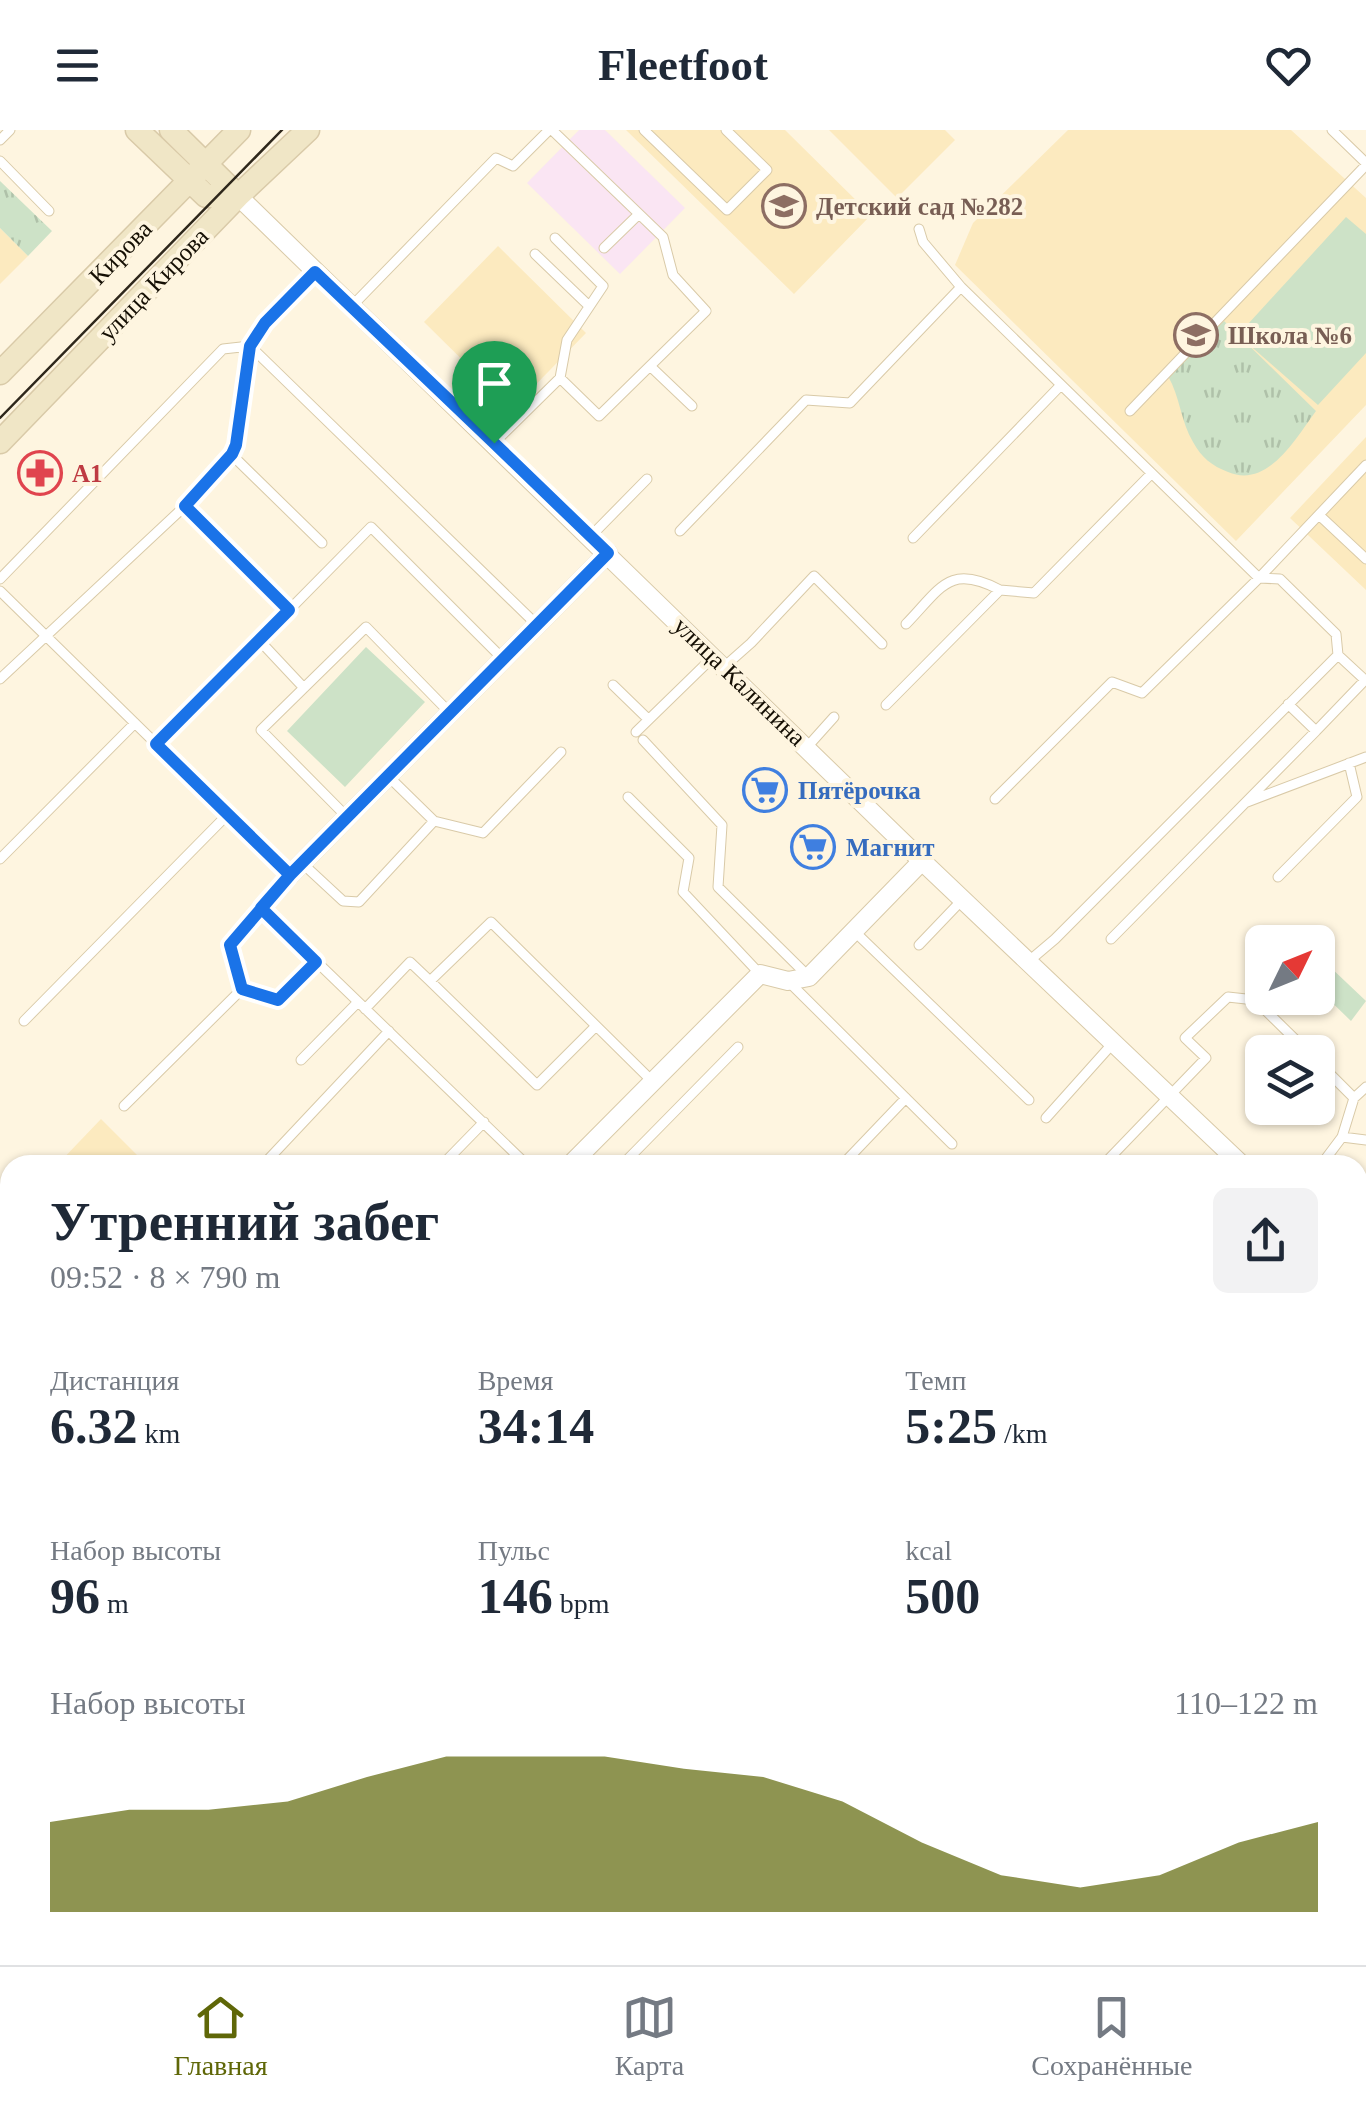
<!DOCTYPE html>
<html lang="ru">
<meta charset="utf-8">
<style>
body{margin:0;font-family:"Times New Roman",serif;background:#f2f2f3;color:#1f2937;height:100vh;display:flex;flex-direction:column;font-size:38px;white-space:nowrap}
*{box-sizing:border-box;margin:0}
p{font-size:32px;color:#747a83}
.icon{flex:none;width:55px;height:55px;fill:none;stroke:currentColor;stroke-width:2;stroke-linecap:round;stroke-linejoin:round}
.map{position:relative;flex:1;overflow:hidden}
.details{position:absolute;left:0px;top:1025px;width:1368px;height:810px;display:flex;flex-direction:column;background:#fff;border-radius:30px 30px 0 0;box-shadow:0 2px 8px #0004}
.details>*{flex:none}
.needle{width:65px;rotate:47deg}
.buttons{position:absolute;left:1245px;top:795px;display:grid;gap:20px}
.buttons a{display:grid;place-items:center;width:90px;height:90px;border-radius:15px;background:#fff;box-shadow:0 2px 8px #0004;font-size:50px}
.pin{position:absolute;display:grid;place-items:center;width:85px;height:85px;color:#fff;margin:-102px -42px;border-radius:50% 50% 50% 0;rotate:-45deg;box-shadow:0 0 10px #0007}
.pin .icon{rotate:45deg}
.round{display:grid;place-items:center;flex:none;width:105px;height:105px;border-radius:15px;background:#f2f2f3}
.headline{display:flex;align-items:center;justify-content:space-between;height:170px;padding:0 50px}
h1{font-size:55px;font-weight:700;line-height:75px}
.figures{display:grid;grid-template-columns:repeat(3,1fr);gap:15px;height:170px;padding:10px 50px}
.figures div{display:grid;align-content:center}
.figures b{font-size:50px;font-weight:700}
.figures small{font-size:28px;font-weight:400}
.figures p{font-size:28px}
.chart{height:280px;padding:20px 50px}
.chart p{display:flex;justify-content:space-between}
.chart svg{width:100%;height:180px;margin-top:10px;fill:#5f6708;opacity:.7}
header{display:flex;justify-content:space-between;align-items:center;height:130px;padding:0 50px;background:#fff;font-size:45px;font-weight:700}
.menu{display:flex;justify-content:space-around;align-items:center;height:140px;border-top:2px solid #e0e1e3;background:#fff;font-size:28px;color:#747a83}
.menu a{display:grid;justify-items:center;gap:5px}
.menu .on{color:#5f6708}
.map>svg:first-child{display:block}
.industrial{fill:#fae5f3}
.built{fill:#fceabf}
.forest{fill:url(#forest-firs)}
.park{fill:url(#park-tufts)}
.garden{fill:#cde2c7}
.water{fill:url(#water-waves)}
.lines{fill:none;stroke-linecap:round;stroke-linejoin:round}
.lane-casing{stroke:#d9caa8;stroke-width:11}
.street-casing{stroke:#d9caa8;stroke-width:20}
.secondary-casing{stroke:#d9caa8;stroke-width:25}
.lane{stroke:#fff;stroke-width:9}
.street{stroke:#fff;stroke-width:18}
.secondary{stroke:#f0e6c6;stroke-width:22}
.tram{stroke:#2e271b;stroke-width:2.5}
.route-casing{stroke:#fff;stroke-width:20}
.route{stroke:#1a73e8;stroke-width:12}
.labels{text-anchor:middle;stroke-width:8;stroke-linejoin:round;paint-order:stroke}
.education-label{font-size:25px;font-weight:bold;fill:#785e54;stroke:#fef5e0;text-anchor:start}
.street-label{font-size:25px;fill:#150f04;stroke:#fef5e0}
.health-label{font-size:25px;font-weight:bold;fill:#be3a42;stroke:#fef5e0;text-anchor:start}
.shop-label{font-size:25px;font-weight:bold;fill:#366cbe;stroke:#fef5e0;text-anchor:start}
</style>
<header><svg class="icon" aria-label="menu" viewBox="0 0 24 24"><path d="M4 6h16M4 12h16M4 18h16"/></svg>Fleetfoot<svg class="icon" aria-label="heart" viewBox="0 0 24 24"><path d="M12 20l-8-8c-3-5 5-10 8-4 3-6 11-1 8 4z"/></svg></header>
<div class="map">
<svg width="1366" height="1835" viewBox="0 0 1366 1835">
<defs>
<pattern id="forest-firs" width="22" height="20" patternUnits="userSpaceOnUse" patternTransform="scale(2.5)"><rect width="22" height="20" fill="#cde2c7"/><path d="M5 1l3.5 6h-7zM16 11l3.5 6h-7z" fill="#afc1a9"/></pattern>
<pattern id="park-tufts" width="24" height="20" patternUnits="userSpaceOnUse" patternTransform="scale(2.5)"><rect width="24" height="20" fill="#cde2c7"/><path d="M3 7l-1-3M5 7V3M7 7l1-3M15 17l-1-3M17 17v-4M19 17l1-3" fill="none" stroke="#afc1a9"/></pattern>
<pattern id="water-waves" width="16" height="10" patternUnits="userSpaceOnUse" patternTransform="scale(2.5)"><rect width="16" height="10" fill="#84adb2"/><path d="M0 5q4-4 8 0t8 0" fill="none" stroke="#6b8b8f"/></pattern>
</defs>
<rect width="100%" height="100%" fill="#fef5e0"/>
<path class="industrial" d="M579 0H605L685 78 620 144 527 53Z"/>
<path class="built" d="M626 0H785L871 85 794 164Z
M829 0H945L955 10 897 68Z
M1068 0H1291L1366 68V275L1236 411 955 135 973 93Z
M0 98 28 126 0 154Z
M498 116 586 203 512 279 424 192Z
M1366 307V460L1290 388Z
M101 989 147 1035H57Z
M10 1314V1606L0 1612V1325Z"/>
<path class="forest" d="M249 1825H330L332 1835H199Z"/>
<path class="park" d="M0 51 52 101 28 126 0 98Z
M1224 191 1316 281C1296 308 1268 359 1228 342 1212 336 1201 327 1193 312 1181 292 1180 267 1168 246Z"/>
<path class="garden" d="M1346 87 1366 104V223L1318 275 1238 205Z
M366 517 425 572 345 657 287 601Z
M1328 835 1366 871 1351 891 1318 859V847Z
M10 1460V1577L0 1585V1467Z"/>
<path class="water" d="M1366 1384V1789H1358V1391Z
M828 1825H1236L1224 1829 1218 1835H818Z"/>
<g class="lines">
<g class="lane-casing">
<path id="lane" d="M644 0 727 80 767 40 726 0
M1332 0 1366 33
M0 10 10 0
M0 31 49 81
M919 99 923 112 961 157
M555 108 603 156 567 210 560 248
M604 118 639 84
M535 124 588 175
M351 177 496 28 513 36 549 0
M250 216 537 495
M650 236 692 276
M1130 281 1366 35
M494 313 560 248 599 286 706 181 673 145 663 107 552 0
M231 324 322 413
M185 376 289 481
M1319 385 1366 429
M680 401 806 270 850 273 961 157 1259 448 1280 449 1336 504 1338 525 1055 809 1029 831
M591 406 647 349
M913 408 1060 256
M0 449 223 219 250 216 265 193 315 142
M0 461 290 745 261 778 527 1035
M906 494C941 458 949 433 1000 460
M259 510 304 558
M725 536 751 513 814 446 882 514
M0 549 185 376 231 324 236 315 250 216
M613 555 648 589
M886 575 1000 460 1034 463 1151 344
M1316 601 1365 550 1338 525
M636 602 712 528
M643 610 722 695 718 757 809 847
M157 614 371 397 503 529
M808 616 834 587
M628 667 689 728 683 762 760 844
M995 669 1112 552 1142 563 1259 448 1366 335
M1247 672 1366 627
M347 687 261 600 366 497 450 583
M434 691 483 703 561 622
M0 729 135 593
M302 733 343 771 359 772 434 691 388 646
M1278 747 1357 667 1349 633
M854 801 1029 970
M1111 809 1316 601 1288 574
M919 815 963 769
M430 851 537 955 596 896
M790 853 952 1014
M242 859 230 815 261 778
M365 879 410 832 430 851 491 792 652 951
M24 891 228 684
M301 930 358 872
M1318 932 1354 968
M124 976 242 859 278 870 316 833
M1046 988 1114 912
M1342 1007 1366 1010
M263 1035 389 901
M442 1035 484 992
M622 1035 738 917
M842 1035 906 968
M1103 1035 1206 928 1185 908 1228 867 1255 870 1308 922
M1321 1035 1342 1007 1354 968 1366 957
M1358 1148 1366 1156
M0 1155 10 1166
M1358 1231 1366 1239
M0 1279 10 1289
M1358 1335 1366 1327
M0 1668 10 1664
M102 1825 111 1835
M341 1825V1835
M617 1825 618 1835
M148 1835 171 1825
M504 1835 514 1825
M676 1835 686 1825"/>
</g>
<g class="street-casing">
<path id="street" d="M238 66 922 731 1242 1035
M290 745 608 423
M570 1035 760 844 788 851 809 847 922 731"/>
</g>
<g class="secondary-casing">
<path id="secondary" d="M137 0 206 66H238
M171 0 238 66
M0 243 239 0
M0 312 238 66 308 0"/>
</g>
<use href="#lane" class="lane"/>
<use href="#street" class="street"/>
<use href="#secondary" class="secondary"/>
<path class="tram" d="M0 288 282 0"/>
</g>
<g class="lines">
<g class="route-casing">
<path id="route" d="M494 313 315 142 265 193 250 216 236 315 232 324 185 376 289 480 156 614 290 745 261 778 316 832 278 870 242 859 230 815 290 745 608 423 494 313"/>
</g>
<use href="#route" class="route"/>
</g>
<defs>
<g id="school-ring" transform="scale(2.25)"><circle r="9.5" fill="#fef5e0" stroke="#8d6e63" stroke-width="1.5"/><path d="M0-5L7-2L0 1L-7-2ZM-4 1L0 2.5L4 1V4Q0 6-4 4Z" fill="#8d6e63"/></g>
<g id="pharmacy-ring" transform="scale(2.25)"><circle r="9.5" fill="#fef5e0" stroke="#e0444e" stroke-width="1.5"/><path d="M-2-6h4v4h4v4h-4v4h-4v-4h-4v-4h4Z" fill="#e0444e"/></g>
<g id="supermarket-ring" transform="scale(2.25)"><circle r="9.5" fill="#fef5e0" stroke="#3f7fe0" stroke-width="1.5"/><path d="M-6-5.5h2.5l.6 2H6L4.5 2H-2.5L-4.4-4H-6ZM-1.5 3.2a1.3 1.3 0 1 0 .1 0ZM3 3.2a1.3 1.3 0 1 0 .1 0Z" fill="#3f7fe0"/></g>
</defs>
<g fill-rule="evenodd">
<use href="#school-ring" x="784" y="76"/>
<use href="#school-ring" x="1196" y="205"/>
<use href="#pharmacy-ring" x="40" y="343"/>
<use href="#supermarket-ring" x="765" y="660"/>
<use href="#supermarket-ring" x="813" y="717"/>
</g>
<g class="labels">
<g class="education-label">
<text x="816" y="85">Детский сад №282</text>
<text x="1228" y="214">Школа №6</text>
</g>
<g class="street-label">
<text transform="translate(120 122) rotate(-46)" y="9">Кирова</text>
<text transform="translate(153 154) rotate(-46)" y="9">улица Кирова</text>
<text transform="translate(740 551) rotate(44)" y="9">улица Калинина</text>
</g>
<g class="health-label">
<text x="72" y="352">А1</text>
</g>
<g class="shop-label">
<text x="798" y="669">Пятёрочка</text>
<text x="846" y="726">Магнит</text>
</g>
</g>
</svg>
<div class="buttons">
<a><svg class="needle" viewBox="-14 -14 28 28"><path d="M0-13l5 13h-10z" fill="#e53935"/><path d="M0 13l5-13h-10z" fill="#747a83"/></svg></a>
<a><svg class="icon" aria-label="layers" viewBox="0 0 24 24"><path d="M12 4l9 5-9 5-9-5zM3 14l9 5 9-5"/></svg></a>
</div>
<div class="pin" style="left:494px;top:313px;background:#1e9e55"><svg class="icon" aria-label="arrive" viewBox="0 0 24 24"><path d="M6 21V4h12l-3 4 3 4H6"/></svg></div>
<section class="details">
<div class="headline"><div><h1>Утренний забег</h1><p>09:52 · 8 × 790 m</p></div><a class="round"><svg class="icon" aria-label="share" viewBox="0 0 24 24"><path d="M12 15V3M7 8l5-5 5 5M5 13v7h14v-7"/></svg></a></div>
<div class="figures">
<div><p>Дистанция</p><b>6.32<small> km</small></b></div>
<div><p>Время</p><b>34:14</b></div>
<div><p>Темп</p><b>5:25<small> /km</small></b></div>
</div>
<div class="figures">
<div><p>Набор высоты</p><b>96<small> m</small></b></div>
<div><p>Пульс</p><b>146<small> bpm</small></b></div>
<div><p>kcal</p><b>500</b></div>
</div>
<div class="chart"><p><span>Набор высоты</span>110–122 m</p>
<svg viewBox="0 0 160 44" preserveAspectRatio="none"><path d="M0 44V22L10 19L20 19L30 17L40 11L50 6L60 6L70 6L80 9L90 11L100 17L110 27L120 35L130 38L140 35L150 27L160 22V44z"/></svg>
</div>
</section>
</div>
<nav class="menu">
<a class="on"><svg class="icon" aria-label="home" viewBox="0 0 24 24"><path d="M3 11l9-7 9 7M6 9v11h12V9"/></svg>Главная</a>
<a><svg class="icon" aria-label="map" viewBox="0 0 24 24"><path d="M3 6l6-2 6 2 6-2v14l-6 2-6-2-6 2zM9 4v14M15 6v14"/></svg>Карта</a>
<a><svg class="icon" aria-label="saved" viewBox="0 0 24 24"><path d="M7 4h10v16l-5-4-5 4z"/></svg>Сохранённые</a>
</nav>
